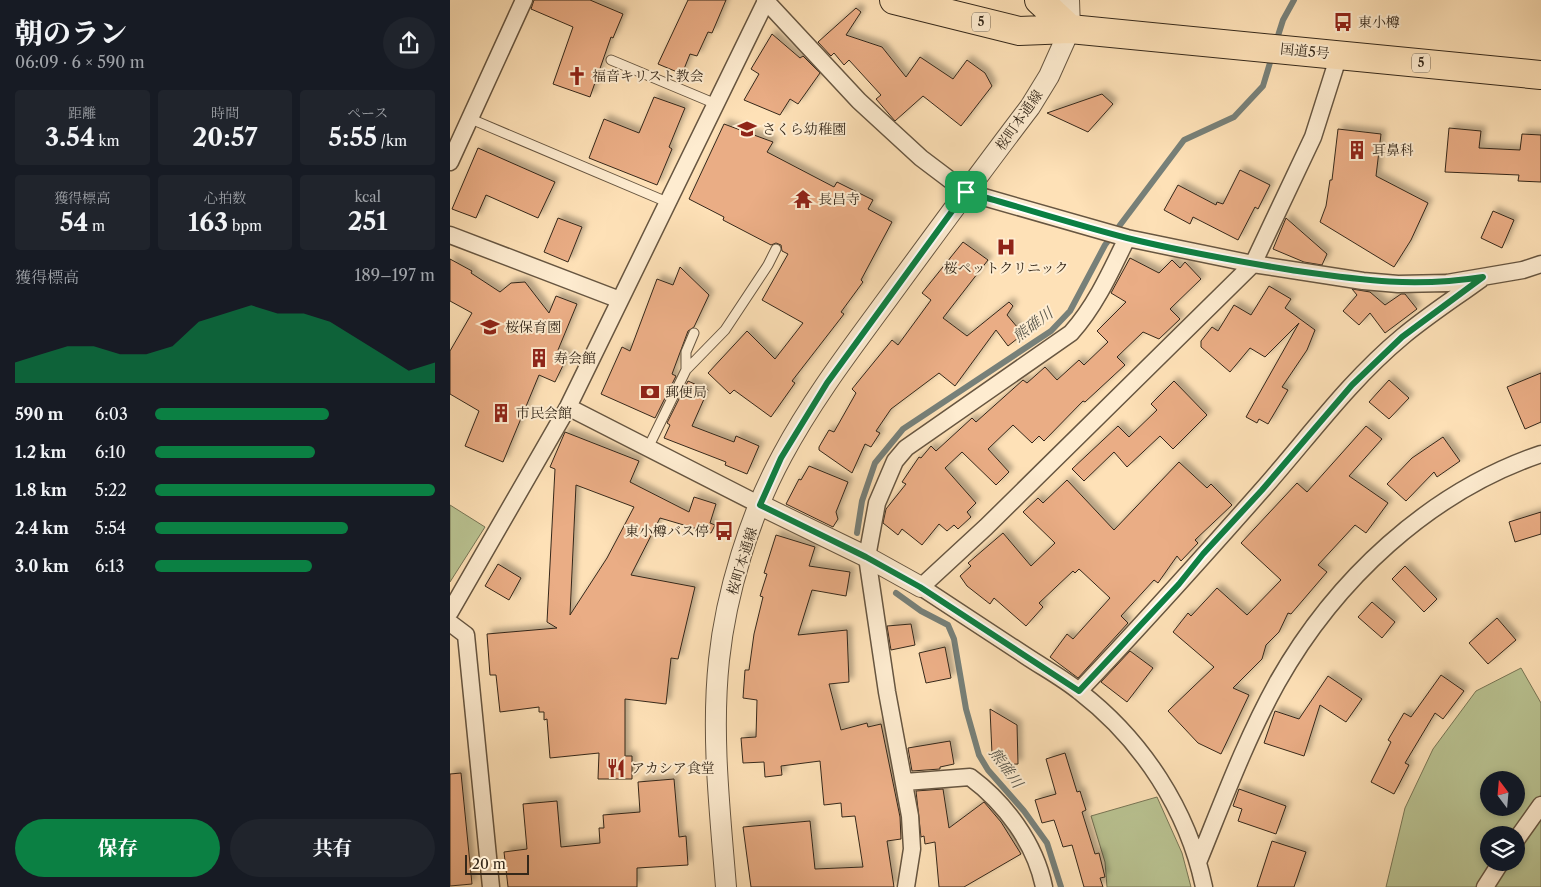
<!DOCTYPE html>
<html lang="ja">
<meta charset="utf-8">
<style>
body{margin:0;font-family:"Libre Caslon Text","Noto Serif JP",serif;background:#20242c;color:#f1f3f6;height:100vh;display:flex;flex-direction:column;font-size:19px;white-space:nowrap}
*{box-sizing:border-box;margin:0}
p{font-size:16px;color:#9ea1a6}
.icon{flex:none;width:28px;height:28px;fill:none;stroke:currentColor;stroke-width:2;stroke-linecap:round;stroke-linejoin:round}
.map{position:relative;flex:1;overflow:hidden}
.panel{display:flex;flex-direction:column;background:#171b24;width:450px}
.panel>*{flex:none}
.needle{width:32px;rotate:344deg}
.buttons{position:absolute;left:1030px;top:771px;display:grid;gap:10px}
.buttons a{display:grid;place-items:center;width:45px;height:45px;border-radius:50%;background:#171b24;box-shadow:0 2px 8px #0003;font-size:25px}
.scale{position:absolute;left:15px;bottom:12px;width:64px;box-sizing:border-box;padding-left:5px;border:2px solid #35281a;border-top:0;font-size:14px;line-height:18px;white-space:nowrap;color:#35281a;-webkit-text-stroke:4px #feecd0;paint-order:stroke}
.pin{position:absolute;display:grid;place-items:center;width:42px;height:42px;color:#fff;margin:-21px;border-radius:10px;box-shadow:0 2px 8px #0006}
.round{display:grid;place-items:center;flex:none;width:52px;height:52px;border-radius:26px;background:#20242c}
.summary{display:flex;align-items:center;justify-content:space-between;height:85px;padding:0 15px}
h1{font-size:28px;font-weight:800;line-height:38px}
.stats{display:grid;grid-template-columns:repeat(3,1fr);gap:8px;height:85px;padding:5px 15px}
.stats div{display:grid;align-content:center;border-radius:5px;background:#20242c;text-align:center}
.stats b{font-size:25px;font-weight:800}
.stats small{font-size:14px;font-weight:400}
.stats p{font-size:14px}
.chart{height:140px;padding:10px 15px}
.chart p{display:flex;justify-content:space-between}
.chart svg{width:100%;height:90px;margin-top:5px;fill:#0b8043;opacity:.7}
.primary-button{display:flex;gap:10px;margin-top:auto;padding:10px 15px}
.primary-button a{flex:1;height:58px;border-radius:30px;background:#0b8043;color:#fff;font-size:20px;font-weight:800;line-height:58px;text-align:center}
.primary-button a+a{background:#20242c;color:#f1f3f6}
ul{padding:0 15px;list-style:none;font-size:16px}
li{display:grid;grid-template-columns:80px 60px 1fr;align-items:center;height:38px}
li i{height:12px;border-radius:6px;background:#0b8043}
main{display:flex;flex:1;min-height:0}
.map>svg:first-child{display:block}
.green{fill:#bac493;stroke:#787656;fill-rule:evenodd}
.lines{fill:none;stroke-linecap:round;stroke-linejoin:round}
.stream{stroke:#778079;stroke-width:6}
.building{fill:#eaad85;stroke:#35281a;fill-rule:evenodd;filter:url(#shadow)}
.service-casing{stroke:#675641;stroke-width:11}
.minor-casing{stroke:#675641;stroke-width:19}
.tertiary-casing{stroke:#675641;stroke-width:22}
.trunk-casing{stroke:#35281a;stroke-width:30}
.service{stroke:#feecd0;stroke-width:9}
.minor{stroke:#feecd0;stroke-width:16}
.tertiary{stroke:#feecd0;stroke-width:20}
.trunk{stroke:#fee1b7;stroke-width:28}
.route-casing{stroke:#fff;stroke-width:10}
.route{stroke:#0b8043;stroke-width:6}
.labels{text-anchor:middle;stroke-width:4;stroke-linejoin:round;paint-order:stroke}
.shield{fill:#feecd0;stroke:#716351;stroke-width:1}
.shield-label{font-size:12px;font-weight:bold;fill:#35281a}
.poi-label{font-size:14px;fill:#35281a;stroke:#feecd0;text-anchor:start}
.street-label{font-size:14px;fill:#35281a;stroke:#feecd0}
.water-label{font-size:15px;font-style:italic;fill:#565449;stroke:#feecd0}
</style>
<main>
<section class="panel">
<div class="summary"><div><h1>朝のラン</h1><p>06:09 · 6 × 590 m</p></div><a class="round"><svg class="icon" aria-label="share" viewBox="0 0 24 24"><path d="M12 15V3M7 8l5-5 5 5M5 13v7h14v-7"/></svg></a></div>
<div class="stats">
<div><p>距離</p><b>3.54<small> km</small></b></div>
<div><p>時間</p><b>20:57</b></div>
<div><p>ペース</p><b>5:55<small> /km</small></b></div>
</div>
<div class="stats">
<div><p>獲得標高</p><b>54<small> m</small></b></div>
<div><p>心拍数</p><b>163<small> bpm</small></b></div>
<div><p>kcal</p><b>251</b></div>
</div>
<div class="chart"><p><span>獲得標高</span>189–197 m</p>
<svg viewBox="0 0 160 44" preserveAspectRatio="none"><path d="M0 44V34L10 30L20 26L30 26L40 30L50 30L60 26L70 14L80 10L90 6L100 10L110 10L120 14L130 22L140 30L150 38L160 34V44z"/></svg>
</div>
<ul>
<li><b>590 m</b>6:03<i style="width:62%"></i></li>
<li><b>1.2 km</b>6:10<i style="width:57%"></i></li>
<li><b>1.8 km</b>5:22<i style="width:100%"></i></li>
<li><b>2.4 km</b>5:54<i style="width:69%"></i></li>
<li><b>3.0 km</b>6:13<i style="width:56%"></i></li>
</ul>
<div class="primary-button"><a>保存</a><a>共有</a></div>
</section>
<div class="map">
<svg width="1091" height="887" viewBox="0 0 1091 887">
<defs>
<filter id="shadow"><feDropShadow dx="4.5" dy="-4.5" stdDeviation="2.5" flood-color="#0004"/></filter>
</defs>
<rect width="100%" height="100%" fill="#fee1b7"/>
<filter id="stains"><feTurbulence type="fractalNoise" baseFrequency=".004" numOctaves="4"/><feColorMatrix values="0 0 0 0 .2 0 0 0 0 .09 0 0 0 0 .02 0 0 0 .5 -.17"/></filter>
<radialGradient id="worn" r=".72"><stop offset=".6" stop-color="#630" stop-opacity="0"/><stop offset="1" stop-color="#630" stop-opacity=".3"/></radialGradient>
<path class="green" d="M0 505 35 527 0 582Z
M1071 668 1091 703V887H936L955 808 983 749 1026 691ZM1039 780H1066V808H1039ZM1039 835H1066V862H1039Z
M707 797 732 853 741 887H657L655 862 641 816Z"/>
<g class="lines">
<path class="stream" d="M826 42 833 20 844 0
M407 533 412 501 425 463 453 429 601 331 620 311 655 245 734 140 784 117 813 86 822 56
M446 593 471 611 498 625 504 639 516 709 529 755 538 770 574 811 597 843 611 887"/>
</g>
<path class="building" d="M84 0H140L173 14 163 38 161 37 140 97 103 84 123 27 81 9Z
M238 0H276L262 33 258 32 247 56 240 54 232 74 208 64Z
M406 8 411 12 396 35 432 47 456 77 470 57 503 79 517 60 535 73 542 86 511 126 473 96 445 121 426 99 431 95 399 60 394 65 384 53 381 56 368 42Z
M322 34 350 58 353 56 370 73 348 104 340 99 330 115 294 100 309 74 301 69Z
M652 94 663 104 638 132 597 113Z
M204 97 235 108 219 147 222 149 207 185 139 158 154 119 189 133Z
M274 124 323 142 317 152 384 187 387 182 423 200 418 209 442 222 411 280 413 282 391 312 394 314 342 381 345 383 321 417 284 390 280 394 258 373 297 331 325 359 353 323 312 300 338 254 332 251 331 245 326 243 321 245 273 220 274 217 239 199Z
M999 128 1031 131 1029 148 1070 150 1072 134 1091 135V182L1068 181 1069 175 995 172Z
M888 129 931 134 926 176 978 203 961 240 944 267 870 222 876 206 880 180H882Z
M28 148 105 182 88 218 36 195 26 218 2 209Z
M790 170 820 185 808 209 805 207 788 240 743 217 740 224 714 210 728 185 766 205 767 202 773 204Z
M1043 211 1064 220 1052 248 1031 238Z
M108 218 132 227 118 262 94 252Z
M836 218 877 254 872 265 854 262 823 249Z
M513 242 538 260 493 318 517 336 559 302 563 306 557 315 573 334 558 346 546 330 505 386 489 373 441 409 426 431 430 433 421 447 415 444 402 473 369 450V447L379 430 384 432 406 393 402 389 442 340 448 345 481 300 472 293Z
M680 258 709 273 722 260 730 268 735 262 751 279 720 309 730 319 709 339 693 332 667 357 675 365 635 402 633 401 594 441 589 436 582 443 563 425 538 449 559 472 546 485 512 452 495 468 526 503 517 512 521 517 508 529 504 525 497 531 489 524 472 545 452 529 448 535 433 523 436 509 456 484 452 482 469 457 471 458 481 446 486 451 522 418 526 422 573 380 577 383 595 367 607 380 629 360 634 365 658 342 647 331 676 302 661 293Z
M0 259 22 271 21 273 50 292 61 283 75 282 99 313 106 296 127 304 108 350 118 355 105 382 89 375 53 462 15 446 29 411 0 394V351L22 313 0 301Z
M230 267 259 295 244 327 238 331 222 374 226 376 205 418 151 394 172 347 180 351 207 279 223 285Z
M819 286 841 299 835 308 865 330 857 350 832 387 838 390 818 424 809 419 807 423 796 417 849 323 815 357 800 348 780 372 751 347V341L762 327 768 331 784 305 801 315Z
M902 289 920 292 935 305 951 294H955L967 309 935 333 920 313 909 325 893 311 907 295Z
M1091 373V422L1075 429 1057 387Z
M939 380 959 398 939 419 919 402Z
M238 381 258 390 242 426 284 442 286 436 309 446 297 474 275 465 276 462 214 438 220 425 217 423Z
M724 381 757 415 723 449 710 436 677 467 664 452 634 481 622 469 668 426 679 437 707 410 701 404Z
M916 426 932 439 899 476 938 503 916 533 905 525 868 565 877 572 841 614 838 613 829 632 816 645 812 659 783 688 799 695 771 754 748 743 718 711 764 667 723 632 738 613 741 616 767 588 797 615 831 580 791 543 847 483 857 492Z
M115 432 189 461 180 482 239 512 244 497 266 504 260 523 265 525 261 533 210 518 181 575 245 587 228 659 221 658 216 704 175 699V756H182V779H148L149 753 100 758 97 719 94 720V712H89V707L50 712 46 675H40L37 634 107 628 97 622 105 469 100 467ZM126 485 184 507 157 558 120 615Z
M993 437 1010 461 987 477 984 472 956 501 937 484 962 458Z
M729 462 757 488 761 484 782 505 745 540 748 543 731 561 727 556 708 583 704 580 671 616 678 623 628 678 600 657 617 634 623 639 660 598 629 569 625 573 623 571 589 603 593 607 576 626 544 598 540 604 517 586 510 576 521 566 518 563 553 533 581 566 605 543 573 512 588 498 593 503 617 480 664 530Z
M359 466 398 482 386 512 388 519 383 527 336 504 349 479 351 480Z
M1091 512V534L1065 542 1059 522Z
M326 535 365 547 359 566 400 572 396 596 362 590 348 635 397 630 399 682 379 684 391 730 417 723 418 727 431 724 450 817 451 839 437 841 444 887H301L293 827 360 821 365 869 413 867 405 816 392 817 391 803 374 805 370 761 331 766 332 775 315 777 314 762 293 763 291 738 306 737 307 700 293 698 295 670H299L304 634 313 597 310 596 317 574 314 573Z
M48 564 71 578 59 600 35 586Z
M955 566 987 599 974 612 942 579Z
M922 602 945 622 932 638 908 617Z
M1047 618 1066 640 1038 664 1019 643Z
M461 624 465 645 441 650 437 626Z
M495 647 501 678 476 683 469 653Z
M680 651 703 668 677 702 651 682Z
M991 675 1014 691 993 719 985 713 955 763 959 765 944 794 921 782 941 742 938 740 954 713 961 717Z
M878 676 912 699 896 722 870 705 854 756 814 743 825 711 849 719Z
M540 709 567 725 568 764 548 765V754H542Z
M500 741 504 764 490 767V769L462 771 458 748Z
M615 753 627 792 630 791 636 810 632 812 645 854 649 853 655 877 650 878 653 887H634L622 845 613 847 604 820 592 823 585 800 606 794 596 759Z
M11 773 22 884 0 886V774Z
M224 779 229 837 236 836 238 865 187 868V887H58L54 852 77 849 73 804 107 801 111 847 150 843 149 828H154L153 815 190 812 188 782Z
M493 789 499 828 534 802 551 822 571 854 514 887H489L485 842 475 844 474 836 471 837 466 791Z
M789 789 836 806 826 834 788 821 792 809 783 806Z
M822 841 856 852 844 887H807Z"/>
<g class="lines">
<g class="service-casing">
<path id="service" d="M161 60 266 104
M21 119 217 202
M236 370V352L244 333
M198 448 236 370 275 330 318 265 326 249"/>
</g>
<g class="minor-casing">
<path id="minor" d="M315 0 409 101 471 158 516 192 677 238 803 264 913 281 948 284 997 283 1073 270 1091 264
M0 162 74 0
M0 235 170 300
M118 407 310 505
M0 612 118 407 316 1
M0 623 16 635 41 887
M629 691C692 625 752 558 812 490 858 438 899 381 952 337 977 316 1005 298 1031 279
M455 782 520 777C555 803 585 843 594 887
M1066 840 1091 805
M749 860C773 801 796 739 827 683 885 580 979 492 1091 454
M456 887 462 849 460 816 437 692 417 557 427 503 445 461 456 448 621 333C646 305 661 271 677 238
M754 887C738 810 692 740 630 692 613 678 594 668 576 656 541 633 506 610 471 587L536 527 803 264 863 137 889 55
M1035 887 1051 862"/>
</g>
<g class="tertiary-casing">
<path id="tertiary" d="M310 505 417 557 471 587
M276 887C270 812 261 735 269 660 276 593 300 515 332 456 364 396 407 341 447 286 491 226 535 166 580 107L599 76 620 29 619 0"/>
</g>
<g class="trunk-casing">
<path id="trunk" d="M444 0 569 31 620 29 1091 75
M589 0 620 29"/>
</g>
<use href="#service" class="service"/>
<use href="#minor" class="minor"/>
<use href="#tertiary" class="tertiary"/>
<use href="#trunk" class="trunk"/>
</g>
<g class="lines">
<g class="route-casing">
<path id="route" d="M516 192C570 207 623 224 677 238 730 251 786 261 841 270 911 280 962 288 1033 277L952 337 902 385 812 490 753 554 729 584 629 691 470 587 416 557 310 505 331 458 377 383Z"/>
</g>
<use href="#route" class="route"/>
</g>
<defs>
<g id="bus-bare" transform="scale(1.5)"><path d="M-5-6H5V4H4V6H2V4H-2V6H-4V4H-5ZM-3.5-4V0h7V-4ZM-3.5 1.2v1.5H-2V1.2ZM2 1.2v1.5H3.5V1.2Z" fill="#8f2418" stroke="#feecd0" stroke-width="2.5" paint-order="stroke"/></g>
<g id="church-bare" transform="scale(1.5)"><path d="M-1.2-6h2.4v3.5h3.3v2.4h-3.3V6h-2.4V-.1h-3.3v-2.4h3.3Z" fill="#8f2418" stroke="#feecd0" stroke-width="2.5" paint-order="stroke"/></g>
<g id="school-bare" transform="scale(1.5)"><path d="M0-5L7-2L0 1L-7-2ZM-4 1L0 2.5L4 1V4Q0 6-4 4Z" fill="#8f2418" stroke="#feecd0" stroke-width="2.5" paint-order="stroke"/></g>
<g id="building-bare" transform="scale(1.5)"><path d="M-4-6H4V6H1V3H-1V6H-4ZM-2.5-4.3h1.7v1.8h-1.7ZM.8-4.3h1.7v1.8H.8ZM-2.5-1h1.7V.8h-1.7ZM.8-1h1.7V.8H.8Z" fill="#8f2418" stroke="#feecd0" stroke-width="2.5" paint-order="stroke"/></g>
<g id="temple-bare" transform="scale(1.5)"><path d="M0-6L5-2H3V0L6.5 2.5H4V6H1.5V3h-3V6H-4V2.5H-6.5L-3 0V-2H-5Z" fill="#8f2418" stroke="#feecd0" stroke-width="2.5" paint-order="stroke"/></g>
<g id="hospital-bare" transform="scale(1.5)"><path d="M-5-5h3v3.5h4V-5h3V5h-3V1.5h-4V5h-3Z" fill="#8f2418" stroke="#feecd0" stroke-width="2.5" paint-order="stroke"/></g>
<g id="bank-bare" transform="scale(1.5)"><path d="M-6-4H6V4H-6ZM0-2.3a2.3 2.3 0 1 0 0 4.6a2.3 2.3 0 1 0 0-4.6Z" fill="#8f2418" stroke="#feecd0" stroke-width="2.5" paint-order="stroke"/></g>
<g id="restaurant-bare" transform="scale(1.5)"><path d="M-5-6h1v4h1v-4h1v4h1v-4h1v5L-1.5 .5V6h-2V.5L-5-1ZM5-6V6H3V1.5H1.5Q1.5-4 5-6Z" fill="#8f2418" stroke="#feecd0" stroke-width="2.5" paint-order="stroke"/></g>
</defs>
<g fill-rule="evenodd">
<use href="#bus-bare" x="893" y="22"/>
<use href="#church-bare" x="127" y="76"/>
<use href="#school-bare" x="297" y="129"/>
<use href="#building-bare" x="907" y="150"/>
<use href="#temple-bare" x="353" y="199"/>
<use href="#hospital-bare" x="556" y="247"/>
<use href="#school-bare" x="40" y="327"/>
<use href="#building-bare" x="89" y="358"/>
<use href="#bank-bare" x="200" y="392"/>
<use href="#building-bare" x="51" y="413"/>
<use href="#bus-bare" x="274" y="531"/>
<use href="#restaurant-bare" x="166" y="768"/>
</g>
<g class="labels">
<g class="shield">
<rect x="522" y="12.5" width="18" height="19" rx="4"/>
<rect x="962" y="53.5" width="18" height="19" rx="4"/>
</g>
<g class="shield-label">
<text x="531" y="26">5</text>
<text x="971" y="67">5</text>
</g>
<g class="poi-label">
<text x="908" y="27">東小樽</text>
<text x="142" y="81">福音キリスト教会</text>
<text x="312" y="134">さくら幼稚園</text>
<text x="922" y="155">耳鼻科</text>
<text x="368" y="204">長昌寺</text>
<text x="556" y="273" text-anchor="middle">桜ペットクリニック</text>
<text x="55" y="332">桜保育園</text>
<text x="104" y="363">寿会館</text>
<text x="215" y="397">郵便局</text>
<text x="66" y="418">市民会館</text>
<text x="259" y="536" text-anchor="end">東小樽バス停</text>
<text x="181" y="773">アカシア食堂</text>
</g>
<g class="street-label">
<text transform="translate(855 51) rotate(6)" y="5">国道5号</text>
<text transform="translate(569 120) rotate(-55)" y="5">桜町本通線</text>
<text transform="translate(292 561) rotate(-73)" y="5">桜町本通線</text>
</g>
<g class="water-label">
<text transform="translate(583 325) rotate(-37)" y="5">熊碓川</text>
<text transform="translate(556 768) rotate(54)" y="5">熊碓川</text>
</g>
</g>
<rect width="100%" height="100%" filter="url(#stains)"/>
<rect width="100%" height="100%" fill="url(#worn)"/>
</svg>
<div class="buttons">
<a><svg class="needle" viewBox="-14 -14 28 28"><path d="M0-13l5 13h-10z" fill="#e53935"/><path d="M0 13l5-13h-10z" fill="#9ea1a6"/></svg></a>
<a><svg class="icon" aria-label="layers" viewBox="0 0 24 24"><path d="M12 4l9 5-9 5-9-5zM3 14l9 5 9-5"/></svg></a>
</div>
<div class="scale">20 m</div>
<div class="pin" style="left:516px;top:192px;background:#1e9e55"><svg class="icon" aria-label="arrive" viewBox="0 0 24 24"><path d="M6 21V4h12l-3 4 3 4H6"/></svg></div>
</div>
</main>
